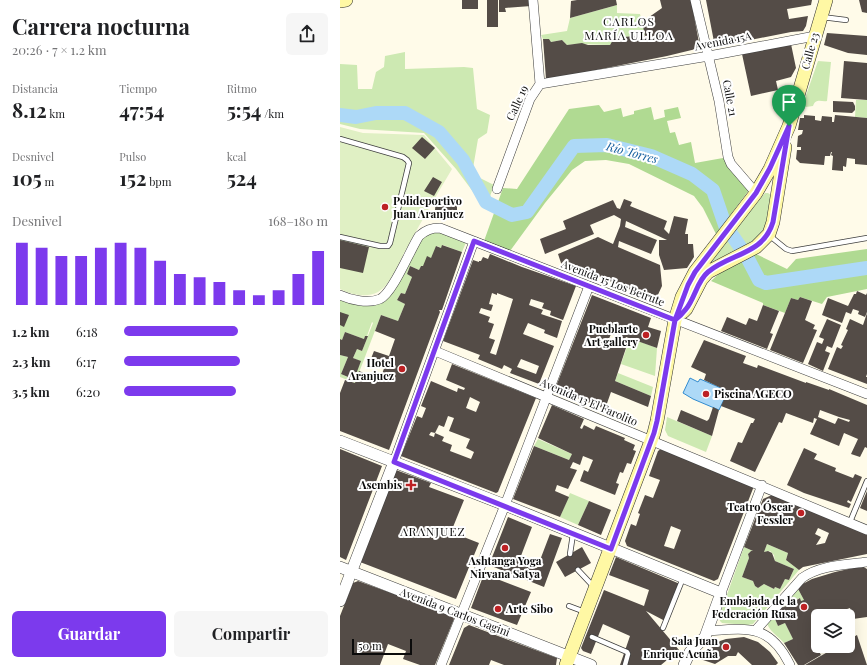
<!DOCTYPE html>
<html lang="es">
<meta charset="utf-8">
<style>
body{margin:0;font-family:"Playfair Display",serif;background:#f6f6f6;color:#202124;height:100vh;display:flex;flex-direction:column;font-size:15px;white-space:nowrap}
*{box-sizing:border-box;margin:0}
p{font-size:13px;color:#757577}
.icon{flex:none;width:22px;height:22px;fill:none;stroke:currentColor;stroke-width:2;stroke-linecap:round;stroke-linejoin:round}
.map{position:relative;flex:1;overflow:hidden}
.sheet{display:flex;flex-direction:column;background:#fff;width:340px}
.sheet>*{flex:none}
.buttons{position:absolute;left:471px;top:609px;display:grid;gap:8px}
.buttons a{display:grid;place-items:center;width:44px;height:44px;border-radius:6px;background:#fff;box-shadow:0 4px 16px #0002;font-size:20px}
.scale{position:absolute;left:12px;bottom:10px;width:60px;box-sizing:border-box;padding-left:4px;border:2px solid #0b0b0b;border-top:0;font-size:11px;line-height:14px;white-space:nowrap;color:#0b0b0b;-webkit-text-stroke:3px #fff;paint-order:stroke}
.pin{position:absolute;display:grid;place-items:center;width:34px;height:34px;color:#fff;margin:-41px -17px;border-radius:50% 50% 50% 0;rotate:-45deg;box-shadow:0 0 4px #0007}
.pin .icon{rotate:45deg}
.round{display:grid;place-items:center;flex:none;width:42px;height:42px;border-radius:6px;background:#f6f6f6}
.overview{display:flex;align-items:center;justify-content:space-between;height:68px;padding:0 12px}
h1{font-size:22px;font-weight:700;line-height:30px}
.figures{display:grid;grid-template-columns:repeat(3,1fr);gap:6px;height:68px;padding:4px 12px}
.figures div{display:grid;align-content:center}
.figures b{font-size:20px;font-weight:700}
.figures small{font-size:11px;font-weight:400}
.figures p{font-size:11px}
.chart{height:112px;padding:8px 12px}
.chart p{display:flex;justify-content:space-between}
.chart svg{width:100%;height:72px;margin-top:4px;stroke:#7c3aed;stroke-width:6}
.primary-button{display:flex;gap:8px;margin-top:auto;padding:8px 12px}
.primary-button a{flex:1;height:46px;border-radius:6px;background:#7c3aed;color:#fff;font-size:16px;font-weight:700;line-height:46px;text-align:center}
.primary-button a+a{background:#f6f6f6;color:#202124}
ul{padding:0 12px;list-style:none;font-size:13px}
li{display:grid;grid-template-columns:64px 48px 1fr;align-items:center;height:30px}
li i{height:10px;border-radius:5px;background:#7c3aed}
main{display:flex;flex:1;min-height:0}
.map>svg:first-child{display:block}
.green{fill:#cde9b2}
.forest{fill:#b0da92}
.pitch{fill:#e0f0c4}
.water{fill:#add9f7;stroke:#328cd0}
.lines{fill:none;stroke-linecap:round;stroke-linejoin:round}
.river{stroke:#add9f7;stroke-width:14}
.building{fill:#544c47;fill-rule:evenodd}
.service-casing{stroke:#3e3e3e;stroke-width:6}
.minor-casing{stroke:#3e3e3e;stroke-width:10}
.tertiary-casing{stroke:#3e3e3e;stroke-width:12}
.secondary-casing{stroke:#2d2d2d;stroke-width:14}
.service{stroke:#fff;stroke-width:4.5}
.minor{stroke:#fff;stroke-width:9}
.tertiary{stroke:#fff;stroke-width:11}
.secondary{stroke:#fff8a4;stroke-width:13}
.route-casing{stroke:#fff;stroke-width:8}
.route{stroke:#7c3aed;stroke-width:5}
.poi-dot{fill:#bd2124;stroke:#fff;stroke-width:1.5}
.labels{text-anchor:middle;stroke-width:4;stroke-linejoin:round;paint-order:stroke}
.street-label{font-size:11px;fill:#0b0b0b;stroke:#fff}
.poi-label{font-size:11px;font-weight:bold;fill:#0b0b0b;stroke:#fff;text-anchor:end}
.neighbourhood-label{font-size:12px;letter-spacing:1px;fill:#0b0b0b;stroke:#fff}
.water-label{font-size:12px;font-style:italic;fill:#135d9e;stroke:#fff}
</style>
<main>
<section class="sheet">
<div class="overview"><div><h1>Carrera nocturna</h1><p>20:26 · 7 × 1.2 km</p></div><a class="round"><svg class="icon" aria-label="share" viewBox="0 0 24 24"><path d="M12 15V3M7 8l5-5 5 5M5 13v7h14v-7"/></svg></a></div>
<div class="figures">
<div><p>Distancia</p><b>8.12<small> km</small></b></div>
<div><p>Tiempo</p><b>47:54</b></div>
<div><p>Ritmo</p><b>5:54<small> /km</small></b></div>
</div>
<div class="figures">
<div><p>Desnivel</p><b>105<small> m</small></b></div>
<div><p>Pulso</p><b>152<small> bpm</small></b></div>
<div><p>kcal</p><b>524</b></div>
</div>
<div class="chart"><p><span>Desnivel</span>168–180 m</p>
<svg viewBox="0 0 160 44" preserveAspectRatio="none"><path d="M5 44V6M15 44V9M25 44V14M35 44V14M45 44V9M55 44V6M65 44V9M75 44V17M85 44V25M95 44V27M105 44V30M115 44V35M125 44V38M135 44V35M145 44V25M155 44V11"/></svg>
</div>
<ul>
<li><b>1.2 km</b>6:18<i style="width:56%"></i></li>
<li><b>2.3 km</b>6:17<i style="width:57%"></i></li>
<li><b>3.5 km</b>6:20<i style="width:55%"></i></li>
</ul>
<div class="primary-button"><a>Guardar</a><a>Compartir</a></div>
</section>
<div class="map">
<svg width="527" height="665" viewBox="0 0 527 665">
<rect width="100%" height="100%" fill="#fffbe9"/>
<path class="green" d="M277 5V13L300 14 306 35 274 38 270 45C255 45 242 43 227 45L222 40 211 42 209 39H203L201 35 227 31 230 18Z
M65 52V69L124 67 133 68 137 109 150 115 147 133 138 139 132 174 154 185 147 205 140 201 116 169 84 133 20 129 0 124V64L17 65 18 89H32L36 72 44 67 45 56Z
M478 61 491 62 487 101C481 102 476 98 473 106L466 107 463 104Z
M516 100H527V118L515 117Z
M425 193H428L432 196 426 230 411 244 367 264Z
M92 230 127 240 122 252 103 245 101 248 97 246 91 258 83 266H81L79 270 70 266 67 274 72 277 65 294 61 293 57 300 65 304 58 321 41 315 15 383 0 377V355L8 357 1 374 8 377 20 361 13 358 17 349 22 351 33 323 32 322 27 336H25L24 339 5 332 2 340 0 339V297L41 300 79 240Z
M290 338 317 348 315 376 281 364Z
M278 373 313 387 311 396 275 381Z
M327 417 372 436 366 452 328 436 325 430Z
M198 439 232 454 229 460 194 446Z
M230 493 249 501 238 525 220 517Z
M427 544 448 553 446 560 459 570 413 624 408 625 382 623 380 621 379 617 404 547 413 551H411L408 554 409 558 402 577 413 581 415 586 418 588 424 584 434 589 435 587 440 589 445 579 449 580 454 569 435 561 434 555 430 551 424 552Z
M457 587 464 600 461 601 460 598 455 600V602L439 609 442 615 435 619 438 626 445 623 453 639 444 643C439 637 425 628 427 620Z"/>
<path class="forest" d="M259 105 264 112 281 108 283 117 294 114V111L311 107 314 120 325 117 324 110 338 107 341 118 327 121 330 133 335 132 339 145 351 142 355 163 383 158 408 186 409 190 376 234 363 208 354 196 289 164 266 160 245 161 232 170 205 203 170 251 144 241 163 188 177 189 229 109Z
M527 249V289L487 297 482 304 460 297 458 300 451 298 445 313 423 305V303L371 281 383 270 416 254 447 269 456 259Z"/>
<path class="pitch" d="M0 127 23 133 84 135 112 169C97 194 82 220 68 246 60 259 52 284 38 292 27 298 11 295 0 289Z"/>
<path class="water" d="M350 378 358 382 360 379 388 391 379 410 353 399 343 393Z"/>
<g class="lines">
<path class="river" d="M0 115 16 117 36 113H65L99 132 123 160 146 202 172 215 187 212 234 146 267 145 311 156 352 174 373 190 385 225 407 257 419 280 426 283 527 268"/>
</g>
<path class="building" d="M122 0H138V9H122Z
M147 0H158V27H147Z
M159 0H190L191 6 165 8 166 12H159Z
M237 0H276L277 5 230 18 231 1Z
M320 0H351L360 48 327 56 241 73 206 79 203 39H209L211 42 222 40 227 45 242 43 248 45H270L274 38 304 35 306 40 302 22 322 8Z
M366 0H472L471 5 447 9 449 19 468 16 466 26 463 31 451 32 375 47Z
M519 0H527V13L522 12Z
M487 33 527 36V55L508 53 484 45Z
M451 44 456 68 451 77 436 81 438 90 411 96 402 54Z
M504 61 527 63V100L501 98Z
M493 101 513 102 515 106V110L512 113 493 112Z
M464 115 475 116V120L481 121 482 116 492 117V122H494L495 115 527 118V165L515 164V159L507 158 506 167 503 166V171L492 170 493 156 491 155 492 152H491L490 156H485L484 165 460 163 456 159 457 150H461V147H457L458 136 462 134 463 130H458L460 118H464Z
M82 137 95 148 85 159 72 148Z
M93 177 102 182 94 196 84 191Z
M96 199H117V210H95Z
M284 199 292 202 290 206 327 221 324 229 329 234 334 216 348 219 345 234H348V244H353L354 257 347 268 324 270 319 255V240H327L286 221 285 227 317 240 311 254 279 241 278 247 320 265 322 286 316 299 299 293 297 297 290 294 291 290 229 264 222 266 218 254 258 237 273 244 280 226 281 219 274 215 250 225 254 234 205 254 200 239 226 229 223 221 273 200 277 208 280 209Z
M0 240 29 247 23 273 0 268Z
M102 245 122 252 102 310H99L100 312 49 450 0 431V393L5 380 15 383 19 371 40 379 45 366 30 361 34 351 49 356 55 339 35 331 41 315 58 321 65 304 57 300 61 293 65 294 72 277 67 274 70 266 79 270 81 266H83L87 256 91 258 96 246 101 248Z
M150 254 182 267 236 286 223 320 210 315 211 311 202 308 204 303 191 299 189 305 203 310 201 314 222 321 217 338 204 333 205 330 188 323 183 334 214 346 199 384 170 373 172 369 164 365 162 369 138 359 140 355 103 341 133 260 139 262V261H141L143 257 148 259ZM152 293 157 295V293L173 299 156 355 150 353 155 340 149 338 154 324 148 322 150 317 139 313 141 308 151 311 153 305 149 304ZM181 359 199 366 196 374 177 367Z
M517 291 526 295 527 293V312L525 317 518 314 519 311 513 309 511 314 506 312 502 323 482 315 488 298 508 306 514 294H516Z
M252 295 311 318 308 327 321 331 317 348 286 337 285 339 271 334 268 341 286 348 275 381 311 396 308 407 271 392 265 409 215 389Z
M460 297 472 301 465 320 475 325 473 329 477 330 463 363 430 350 451 298 458 300Z
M423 305 439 311 430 333 433 334 427 349 381 331 387 317 406 325 409 318 417 321Z
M0 312 9 315 4 327 0 325Z
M527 313V374L526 377H527V384L488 369 497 347 501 349 503 346 501 345 508 330 506 329 510 319 523 325Z
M487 319 501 325 492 348 487 346 485 351 490 353 483 371 468 364 477 342 482 344 484 339 479 337Z
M5 332 24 339 25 336H28L22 351 17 349 13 358 21 361 15 377 9 375 8 377 1 374 8 357 0 355V339L2 340Z
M364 340 406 356 403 363 417 368 418 365 466 383V382L489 390V389L527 405V448L525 447 520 457 511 454 518 439 504 433 499 446 470 434 477 419 474 418 473 423 446 413 442 423 439 422 415 472 390 461 398 442 402 443 411 423H413L415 419 381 406 386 395 390 396 392 393 364 380 366 374 351 367ZM480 410 499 417 510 420 509 422 498 418 495 424 478 417Z
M112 364 196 398 158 492 156 493 61 456 77 416 82 418 86 408 81 406 91 381 117 392 118 388 124 390 125 388 106 380ZM130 397 140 402 136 412 126 408ZM108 416 114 418 109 431 130 439 126 448 134 452 131 459 110 451 112 445 102 441 104 437 95 433 94 437 89 435 91 432 95 433 99 425 104 427Z
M212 405 244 419 240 428 242 429 244 425 254 430 256 426 273 433 285 438 284 440 295 445 293 450 296 451 291 464 287 463 283 473 280 472 276 483 279 484 275 495 240 481 244 470 248 472 253 460 243 456 240 465 233 462 230 468 237 470 228 489 217 485 215 491 229 497 220 517 173 499 194 446 229 460 232 454 198 438Z
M373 407 379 410 372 436 337 421 341 410 367 421 369 419Z
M464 448 477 454 474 459 496 468 495 471 513 478 515 474 522 477 511 502 508 500 507 502 511 504 509 508 464 493 447 485Z
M0 449 42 466 6 560 0 557Z
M321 449 414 486 378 579 374 581 287 546 285 541 291 524 296 526 300 514 298 513 305 495 313 498 320 480 309 476 318 451ZM331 526 341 530 334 549 324 546Z
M56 470 91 483 89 487 124 500 111 532 139 543 116 599 20 562Z
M527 491V511L520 508Z
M432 495 527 534V554L463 567 459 570 446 560 448 553 427 544 424 552 428 551 432 553 435 561 454 569 449 580 445 579 440 589 435 587 434 589 424 584 418 588 415 586 413 581 402 577 409 558 408 554 411 551H413L404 547 423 499ZM478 528 489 533 485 543 476 545 481 537 475 534Z
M249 501 271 510 261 535 238 525Z
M168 517 192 527 179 561 197 568 210 534 222 538 204 587 149 565Z
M242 547 251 563 225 577 216 562Z
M276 557 340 584 325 621 306 611 339 650 321 665H280L290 636 263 624 251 654 243 651 241 648 264 590 304 606 309 590 269 575Z
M522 566 527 569V617L513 619 510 608 487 616H481L480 614 475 616 477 620 474 621 478 626V645L476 646 481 655 464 665H458L444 643 453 639 445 623 438 626 435 619 442 615 439 609 455 602V601L460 598 461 601 464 600 457 587 472 579 495 572Z
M144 574 191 592 177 625 131 608Z
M18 581 112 615 114 619 95 665H80L63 659 66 651 48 644 40 665H0V616L13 583Z
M129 625 217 658 216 665H164L151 660 149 665H109L124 628Z
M517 635 527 665H465L498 646H508V640Z
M404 637 418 642 430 652 438 663 436 665H412L398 652 396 656H388L375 664 357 658 380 641 386 639Z"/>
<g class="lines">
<g class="service-casing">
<path id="service" d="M482 17 506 20
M0 139 63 157 67 160 69 163 50 243 48 246H40L0 237
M430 236 446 249 452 251 527 238
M510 522 527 481
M230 554 233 534
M238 570 253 586
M229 606 245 612
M323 628 343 578
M252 637 287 652 288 654 285 665"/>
</g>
<g class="minor-casing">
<path id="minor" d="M355 0 379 101 388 157 391 164 416 193
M200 84 369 56 475 36
M157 189 190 99 200 84 193 0
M0 295C11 300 28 304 40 299 53 293 70 250 79 236 86 230 91 228 100 228L527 394
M95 351 527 530
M54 462 134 241
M381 593 422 485
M368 631C408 628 430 624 450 665
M415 631 462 578C480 565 505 565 527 562
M101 665 165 505 249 286"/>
</g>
<g class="tertiary-casing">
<path id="tertiary" d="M0 441 165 505 381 593 365 637 350 652 344 665
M0 567 251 665
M0 601 54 462"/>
</g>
<g class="secondary-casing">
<path id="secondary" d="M0 1 6 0
M343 312 346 309 361 280 368 272 416 247 429 234 433 222 445 147
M226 665 314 433 317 421 335 320 342 297 355 272 416 193 430 169 449 126 486 0"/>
</g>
<use href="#service" class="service"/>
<use href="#minor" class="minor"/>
<use href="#tertiary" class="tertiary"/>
<use href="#secondary" class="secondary"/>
</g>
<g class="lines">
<g class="route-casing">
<path id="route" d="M449 126 430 168 416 193 355 272 348 285 335 320 134 241 54 462 271 549 314 433 317 421 335 320C339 317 343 313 346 309 355 298 357 281 368 272 391 253 423 255 433 222L449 126"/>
</g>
<use href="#route" class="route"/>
</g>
<g class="poi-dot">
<circle cx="45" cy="207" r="4"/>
<circle cx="306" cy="335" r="4"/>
<circle cx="62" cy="369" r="4"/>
<circle cx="366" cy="394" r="4"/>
<path d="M69 479h4v4h4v4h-4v4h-4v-4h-4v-4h4z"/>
<circle cx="461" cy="513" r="4"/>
<circle cx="165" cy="548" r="4"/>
<circle cx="464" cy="607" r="4"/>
<circle cx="158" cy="609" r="4"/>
<circle cx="386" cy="647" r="4"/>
</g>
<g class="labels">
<g class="street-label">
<text transform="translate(383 41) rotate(-11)" y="4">Avenida 15A</text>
<text transform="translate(470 51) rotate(-74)" y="4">Calle 23</text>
<text transform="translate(390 98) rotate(79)" y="4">Calle 21</text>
<text transform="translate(177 103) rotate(-66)" y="4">Calle 19</text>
<text transform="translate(273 283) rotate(21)" y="4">Avenida 15 Los Beirute</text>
<text transform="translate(249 402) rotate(23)" y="4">Avenida 13 El Farolito</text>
<text transform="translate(115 612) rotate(21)" y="4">Avenida 9 Carlos Gagini</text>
</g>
<g class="poi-label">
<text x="53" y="205" text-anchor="start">Polideportivo<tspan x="53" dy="13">Juan Aranjuez</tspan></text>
<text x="298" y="333">Pueblarte<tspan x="298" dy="13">Art gallery</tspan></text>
<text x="54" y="367">Hotel<tspan x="54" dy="13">Aranjuez</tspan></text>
<text x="374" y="398" text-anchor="start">Piscina AGECO</text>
<text x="62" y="489">Asembis</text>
<text x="453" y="511">Teatro Óscar<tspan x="453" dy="13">Fessler</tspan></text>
<text x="165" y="565" text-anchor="middle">Ashtanga Yoga<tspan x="165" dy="13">Nirvana Satya</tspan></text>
<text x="456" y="605">Embajada de la<tspan x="456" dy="13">Federación Rusa</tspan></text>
<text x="166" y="613" text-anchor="start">Arte Sibo</text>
<text x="378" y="645">Sala Juan<tspan x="378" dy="13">Enrique Acuña</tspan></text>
</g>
<g class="neighbourhood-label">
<text x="289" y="26">CARLOS<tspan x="289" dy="14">MARÍA ULLOA</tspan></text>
<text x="93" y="536">ARANJUEZ</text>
</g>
<g class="water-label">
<text transform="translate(292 153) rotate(15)" y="4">Río Torres</text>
</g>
</g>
</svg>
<div class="buttons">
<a><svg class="icon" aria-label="layers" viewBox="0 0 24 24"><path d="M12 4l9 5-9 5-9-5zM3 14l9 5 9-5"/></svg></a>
</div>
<div class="scale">50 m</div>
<div class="pin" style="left:449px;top:126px;background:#1e9e55"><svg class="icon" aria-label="arrive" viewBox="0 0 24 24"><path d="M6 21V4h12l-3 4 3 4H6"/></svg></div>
</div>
</main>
